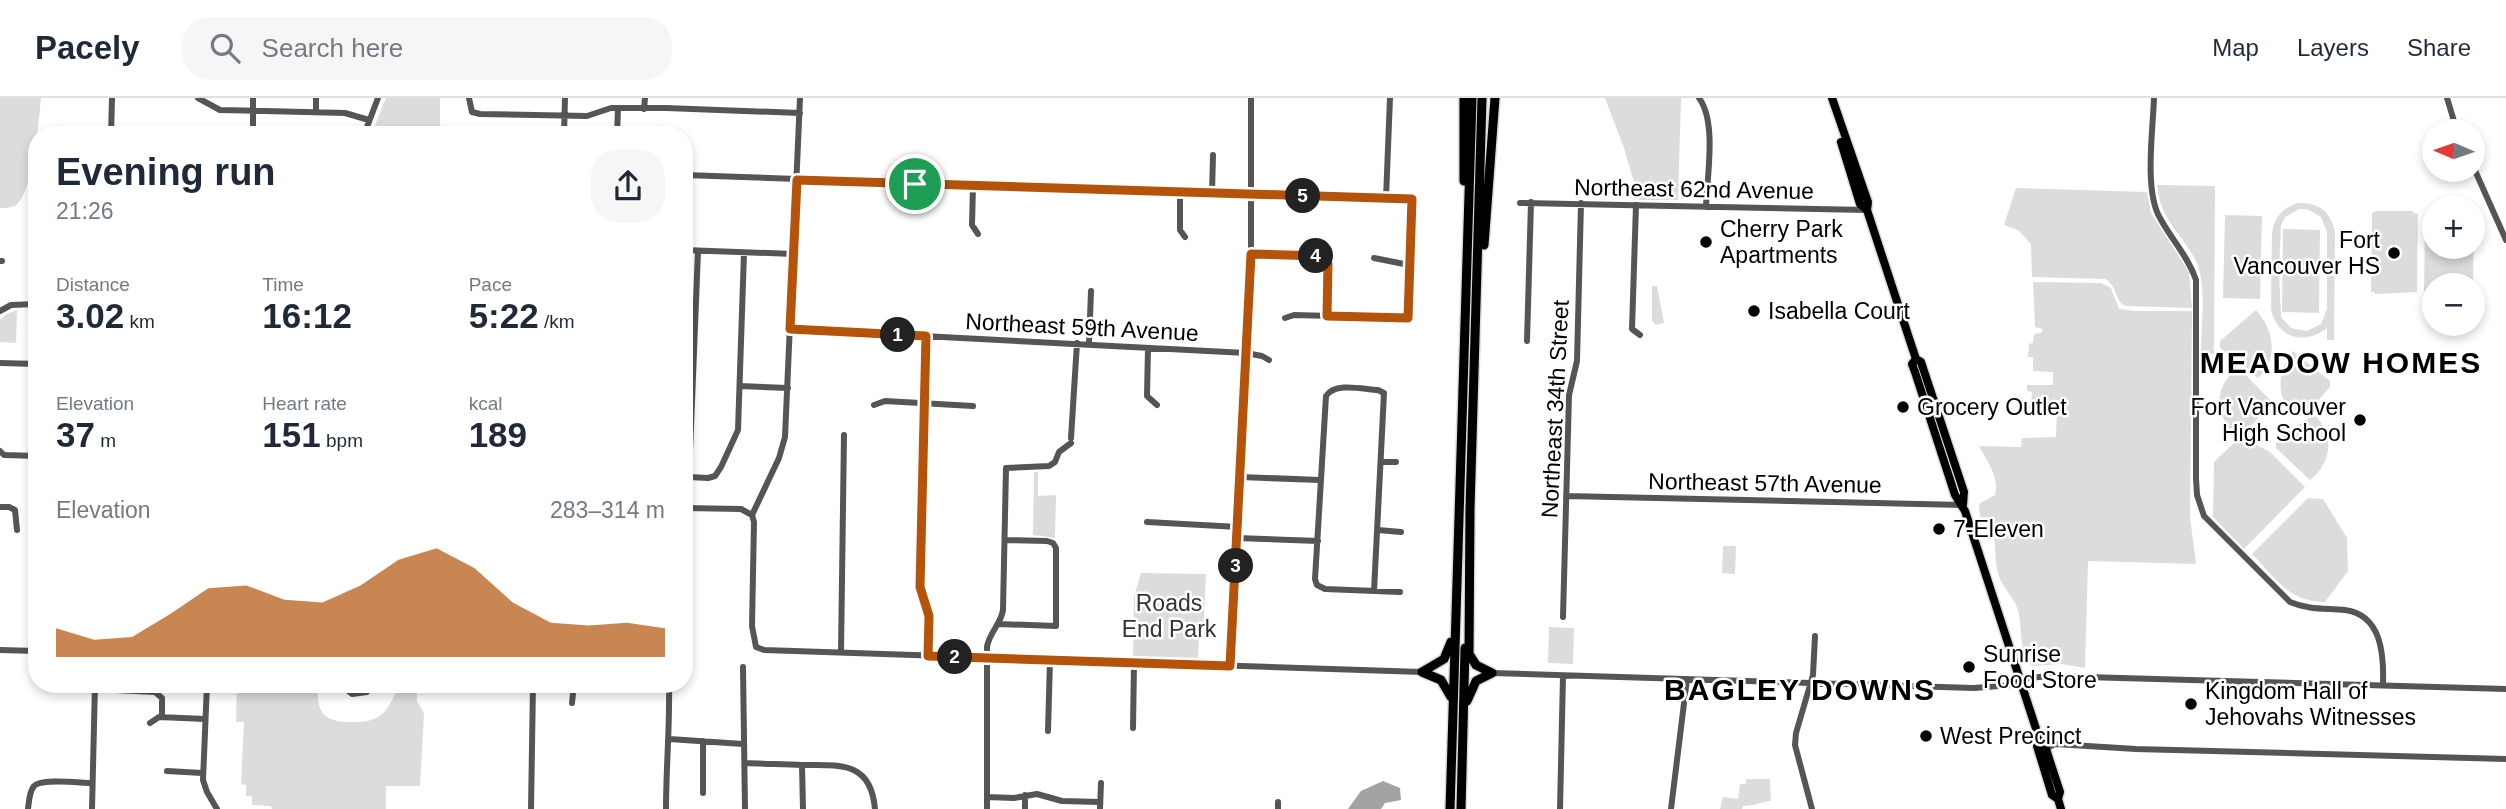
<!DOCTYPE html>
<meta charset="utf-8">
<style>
body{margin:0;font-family:Arial,sans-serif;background:#f6f6f7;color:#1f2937;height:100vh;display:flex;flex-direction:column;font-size:26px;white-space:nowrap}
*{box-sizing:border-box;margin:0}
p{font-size:23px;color:#747a83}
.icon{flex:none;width:38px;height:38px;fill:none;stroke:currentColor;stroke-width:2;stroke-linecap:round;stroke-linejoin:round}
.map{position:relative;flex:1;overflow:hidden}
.panel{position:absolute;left:28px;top:28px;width:665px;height:567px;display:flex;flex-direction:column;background:#fff;border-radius:28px;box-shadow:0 4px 10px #0003}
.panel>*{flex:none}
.needle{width:46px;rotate:272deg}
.controls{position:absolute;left:2422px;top:21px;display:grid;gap:14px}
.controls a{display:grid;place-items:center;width:63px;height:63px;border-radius:50%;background:#fff;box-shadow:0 4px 10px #0003;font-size:35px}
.pin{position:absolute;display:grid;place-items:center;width:60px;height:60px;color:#fff;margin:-30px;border:4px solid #fff;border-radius:50%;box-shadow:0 2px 7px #0007}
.km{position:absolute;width:35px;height:35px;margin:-18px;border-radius:50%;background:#222;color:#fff;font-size:19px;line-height:35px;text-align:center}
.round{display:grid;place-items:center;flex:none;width:74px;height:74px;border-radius:28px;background:#f6f6f7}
.headline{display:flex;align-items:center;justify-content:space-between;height:119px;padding:0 28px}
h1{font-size:38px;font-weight:800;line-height:52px}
.figures{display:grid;grid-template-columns:repeat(3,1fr);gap:10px;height:119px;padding:7px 28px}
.figures div{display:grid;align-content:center}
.figures b{font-size:35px;font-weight:800}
.figures small{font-size:19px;font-weight:400}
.figures p{font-size:19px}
.chart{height:196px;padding:14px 28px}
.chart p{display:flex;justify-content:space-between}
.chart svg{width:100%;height:126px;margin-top:7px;fill:#b45309;opacity:.7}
header{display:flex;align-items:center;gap:42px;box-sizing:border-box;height:98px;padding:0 35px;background:#fff;border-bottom:2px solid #e0e1e3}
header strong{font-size:33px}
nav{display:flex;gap:38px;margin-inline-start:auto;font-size:24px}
.search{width:490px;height:63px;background:#f6f6f7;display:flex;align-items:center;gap:18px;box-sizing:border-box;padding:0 24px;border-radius:28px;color:#747a83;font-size:26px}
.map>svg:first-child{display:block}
.green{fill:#dcdcdc;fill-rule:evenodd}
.water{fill:#a3a3a3}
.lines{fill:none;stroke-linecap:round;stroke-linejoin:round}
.major-casing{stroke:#dbdbdb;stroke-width:11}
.highway-casing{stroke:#dbdbdb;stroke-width:12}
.minor{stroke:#555;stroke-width:6}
.major{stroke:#000;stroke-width:8}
.highway{stroke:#000;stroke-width:9}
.route-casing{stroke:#fff;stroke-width:14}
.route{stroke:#b45309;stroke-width:9}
.poi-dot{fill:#000;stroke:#fff;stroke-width:2.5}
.labels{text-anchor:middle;stroke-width:5;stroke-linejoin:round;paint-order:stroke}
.street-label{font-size:23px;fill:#000;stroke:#fff}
.poi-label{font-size:23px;fill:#000;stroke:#fff;text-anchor:start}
.park-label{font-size:23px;fill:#333;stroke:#fff}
.district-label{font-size:30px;font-weight:bold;letter-spacing:2px;fill:#000;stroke:#fff}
</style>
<header>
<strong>Pacely</strong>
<div class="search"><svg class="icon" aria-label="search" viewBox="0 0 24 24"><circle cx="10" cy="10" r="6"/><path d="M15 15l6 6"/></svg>Search here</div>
<nav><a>Map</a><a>Layers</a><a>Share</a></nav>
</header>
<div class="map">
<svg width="2506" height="711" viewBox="0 0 2506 711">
<rect width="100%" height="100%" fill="#fff"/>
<path class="green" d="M0 0H41C39 21 33 96 16 107 12 110 5 110 0 110Z
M386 0H440V27L451 37H371Z
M1605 0H1681L1678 102H1639L1624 50Z
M2157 87 2215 88 2214 256 2201 255C2201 229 2207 186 2196 163 2181 134 2160 122 2157 87Z
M2016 90 2147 94 2151 115 2189 174 2192 210 2125 208C2114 201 2117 187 2105 181L2032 179 2031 146 2018 132 2004 127Z
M2298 105C2319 104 2331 114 2335 134L2334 242H2327V230C2304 248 2277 240 2271 211L2272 135C2275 119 2282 110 2298 105ZM2299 111H2307L2321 119 2327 134V211L2321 226 2307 233 2291 230 2281 219 2279 174 2281 127 2285 119Z
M2376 113H2413V115L2418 116 2417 194 2375 196V194H2371L2372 115Z
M2225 117 2262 118 2260 201 2223 200Z
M2425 124H2434V149H2473L2474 124 2473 189 2434 187V197H2424Z
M2283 131 2320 132 2319 215 2282 214Z
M2033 184 2101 185 2111 190 2119 211 2136 213H2192L2190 419 2196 466 2088 463 2085 570 2062 566 2032 568C2019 553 2022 534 2019 516 2017 502 2003 491 1999 478 1991 456 2002 432 1980 418L1979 406 1995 397C2000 379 1987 364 1979 348L2021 349 2022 340 2056 339 2057 312 2026 311V307H2031L2032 294 2027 293V287H2053V274L2033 273V259H2028L2029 246 2033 245 2034 236 2041 235 2043 231 2035 229Z
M1652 188H1657L1664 225 1656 227 1652 223Z
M17 212 16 245 0 244V222L7 216Z
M2256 212C2274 232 2279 260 2258 280L2220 250V243Z
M2293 253 2330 283V289L2312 309 2295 320C2276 300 2276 275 2293 253Z
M2238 269 2272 304 2251 328 2233 336C2214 312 2214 290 2238 269Z
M2314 317C2336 336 2331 366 2310 382L2276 350V345L2293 330Z
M2245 341 2270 354 2305 389 2244 451 2213 419 2214 364 2236 343Z
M1034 374H1038V398L1056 397 1055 440 1033 437Z
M2308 400 2323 401 2347 440 2348 473 2325 504C2287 503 2277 481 2252 456Z
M1723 448H1736L1735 476 1722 475Z
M1141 475 1206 476 1203 538H1199L1198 561 1133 559 1134 499Z
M1549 529 1574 530 1573 566 1548 565Z
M237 586H318C316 614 323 624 351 624 363 624 372 624 382 616 389 610 393 600 397 592L417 593V603L424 615 420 688H386V711H272L271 708 252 707V698H246V687L241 686 244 624H236Z
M1746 681H1770L1771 703C1760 704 1755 708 1743 708L1742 711H1720L1723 699 1738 701 1740 686H1746Z"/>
<path class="water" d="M1383 683 1400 690 1401 702 1385 705 1381 711H1348L1361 693Z"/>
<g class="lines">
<g class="major-casing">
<path id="major" d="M1832 0 1868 104 1867 112 1910 243 1916 261 1921 264 1964 394 1963 407
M1841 44 1860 106 1867 112
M1916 261 1912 266 1915 274 1955 397 1965 413 2040 643 2044 645 2060 694 2058 701 2061 711
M2040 643 2037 648 2052 697 2058 701"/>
</g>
<g class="highway-casing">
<path id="highway" d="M1464 0V83
M1482 0 1470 410 1469 556 1476 567 1492 575
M1484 147 1495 0
M1422 574 1444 561 1451 544
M1422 574 1441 582 1451 599
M1467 603 1476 583 1492 575
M1450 711 1472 0
M1461 711 1465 550"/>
</g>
<path class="minor" d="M198 0 220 12 345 15 369 22
M253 0V37
M469 0 472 14 480 16 587 18 611 10H666L800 15
M800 0 785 339 779 360 752 417 754 424 752 528 756 549 764 552 1422 574
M1699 0C1717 24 1707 78 1706 109
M2154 0C2153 32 2144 93 2160 120 2171 141 2188 158 2196 182V380L2197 397 2204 418 2290 504C2309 512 2325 510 2345 512 2382 517 2384 557 2383 587
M2447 0 2457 33
M644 11 645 0
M316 14V0
M111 37 112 0
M364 37 378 0
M564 37 565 0
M617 37 618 10
M2473 68 2506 142
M684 77C927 87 1169 93 1412 101L1408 220 1294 217 1285 220
M973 88 972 127 978 136
M1180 94V132L1185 139
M1212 95 1213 57
M1386 100 1390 0
M1520 105 1867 112
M1636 107 1632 231 1640 237
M684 152 793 156
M698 153 689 379 708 380 715 378 721 369 738 332 744 155
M1251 156 1319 158 1325 160 1328 166 1327 218
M1374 160 1409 167
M0 163H2
M0 213 11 207 37 206
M790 231 1246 255 1262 258 1269 262
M926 238 920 489 929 518 928 558
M1527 243 1531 104
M1089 246 1091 193
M1148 250 1147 298 1157 307
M0 265 37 266
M740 288 788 290
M874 307 885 303 973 308
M1071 340 1077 245
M0 353 4 357 37 358
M1381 364H1396
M1240 379 1320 382
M1566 398 1963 407
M0 409H9L15 412 17 432
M684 410 741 411 752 417
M1147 424 1238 429
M1378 432 1401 434
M1237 440 1318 443
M1374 493 1384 295 1378 292C1362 291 1335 284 1326 298L1315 481 1317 487 1325 491 1400 494
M1563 519 1569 297 1577 263 1581 105
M998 526 1056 528V450L1053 445 1047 443 1005 442
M0 552 37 553
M34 553 37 498
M841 554 844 337
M1230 568 1251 156V0
M743 569 745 711
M1492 575 1974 590 2011 587 2029 580 2050 578 2506 591
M207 586 203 682 207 694 217 711
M345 586 347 592 352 596 367 594
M508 586 533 587
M95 591 155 594 162 600V619
M572 605 574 586
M150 625 159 619 205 621
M1133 630 1134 565
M1048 633 1050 562
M669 641 743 646
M2046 651 2055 646 2136 651 2506 661
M746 665C764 666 783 666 802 667 840 667 871 663 875 711
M802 667 803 711
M167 673 202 675
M703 695V643
M987 699 1014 700 1037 696 1062 703 1100 704
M1278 704V711
M28 711C29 704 29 694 34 688 42 680 80 685 92 685
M92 711 95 586
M531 711 533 586
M666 711C666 669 670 628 669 586
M987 711V549C989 535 1001 526 1003 512L1006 370 1049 368 1055 364 1059 354 1071 345
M1025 711V697
M1100 711 1101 685
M1560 711 1563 578
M1671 711 1687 581
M1812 711 1795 647 1796 635 1813 577 1815 538"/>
<use href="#major" class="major"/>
<use href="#highway" class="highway"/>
</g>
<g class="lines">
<g class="route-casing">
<path id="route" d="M797 82 1412 101 1408 220 1327 218 1328 166 1325 160 1320 158 1251 156 1230 568 928 558 929 518 920 489 926 238 790 231Z"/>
</g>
<use href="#route" class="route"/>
</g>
<g class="poi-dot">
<circle cx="1706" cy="144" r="7"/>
<circle cx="2394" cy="155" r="7"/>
<circle cx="1754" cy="213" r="7"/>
<circle cx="1903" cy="309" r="7"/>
<circle cx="2360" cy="322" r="7"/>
<circle cx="1939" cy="431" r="7"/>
<circle cx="1969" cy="569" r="7"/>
<circle cx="2191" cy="606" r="7"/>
<circle cx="1926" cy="638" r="7"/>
</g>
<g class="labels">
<g class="street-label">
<text transform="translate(1694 91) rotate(1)" y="8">Northeast 62nd Avenue</text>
<text transform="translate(1082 229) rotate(3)" y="8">Northeast 59th Avenue</text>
<text transform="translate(1555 311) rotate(-87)" y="8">Northeast 34th Street</text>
<text transform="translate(1765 385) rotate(1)" y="8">Northeast 57th Avenue</text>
</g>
<g class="poi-label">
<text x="1720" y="139">Cherry Park<tspan x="1720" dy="26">Apartments</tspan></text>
<text x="2380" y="150" text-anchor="end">Fort<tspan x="2380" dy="26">Vancouver HS</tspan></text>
<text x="1768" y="221">Isabella Court</text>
<text x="1917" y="317">Grocery Outlet</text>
<text x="2346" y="317" text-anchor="end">Fort Vancouver<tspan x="2346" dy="26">High School</tspan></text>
<text x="1953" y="439">7-Eleven</text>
<text x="1983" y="564">Sunrise<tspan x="1983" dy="26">Food Store</tspan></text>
<text x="2205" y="601">Kingdom Hall of<tspan x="2205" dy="26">Jehovahs Witnesses</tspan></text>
<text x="1940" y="646">West Precinct</text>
</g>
<g class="park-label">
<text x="1169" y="513">Roads<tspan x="1169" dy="26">End Park</tspan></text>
</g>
<g class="district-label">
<text x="2341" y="275">MEADOW HOMES</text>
<text x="1800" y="602">BAGLEY DOWNS</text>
</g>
</g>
</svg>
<div class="controls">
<a><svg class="needle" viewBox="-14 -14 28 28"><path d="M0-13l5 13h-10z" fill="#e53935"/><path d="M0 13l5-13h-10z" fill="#747a83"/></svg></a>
<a>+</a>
<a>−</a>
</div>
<div class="pin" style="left:915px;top:86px;background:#1e9e55"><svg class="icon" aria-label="arrive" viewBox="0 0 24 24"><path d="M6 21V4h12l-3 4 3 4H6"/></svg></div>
<b class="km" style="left:898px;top:237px">1</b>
<b class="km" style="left:955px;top:559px">2</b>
<b class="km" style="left:1236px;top:468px">3</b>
<b class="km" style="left:1316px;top:158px">4</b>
<b class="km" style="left:1303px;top:98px">5</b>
<section class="panel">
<div class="headline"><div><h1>Evening run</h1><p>21:26</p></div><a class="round"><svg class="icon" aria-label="share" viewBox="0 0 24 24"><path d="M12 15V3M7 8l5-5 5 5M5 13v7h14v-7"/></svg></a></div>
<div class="figures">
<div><p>Distance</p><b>3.02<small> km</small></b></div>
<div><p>Time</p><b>16:12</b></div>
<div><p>Pace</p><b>5:22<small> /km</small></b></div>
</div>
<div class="figures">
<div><p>Elevation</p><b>37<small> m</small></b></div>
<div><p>Heart rate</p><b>151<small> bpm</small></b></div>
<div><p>kcal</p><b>189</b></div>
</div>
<div class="chart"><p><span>Elevation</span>283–314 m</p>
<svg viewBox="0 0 160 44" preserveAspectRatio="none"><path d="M0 44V34L10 38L20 37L30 29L40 20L50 19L60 24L70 25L80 19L90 10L100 6L110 13L120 25L130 32L140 33L150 32L160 34V44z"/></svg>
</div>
</section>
</div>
